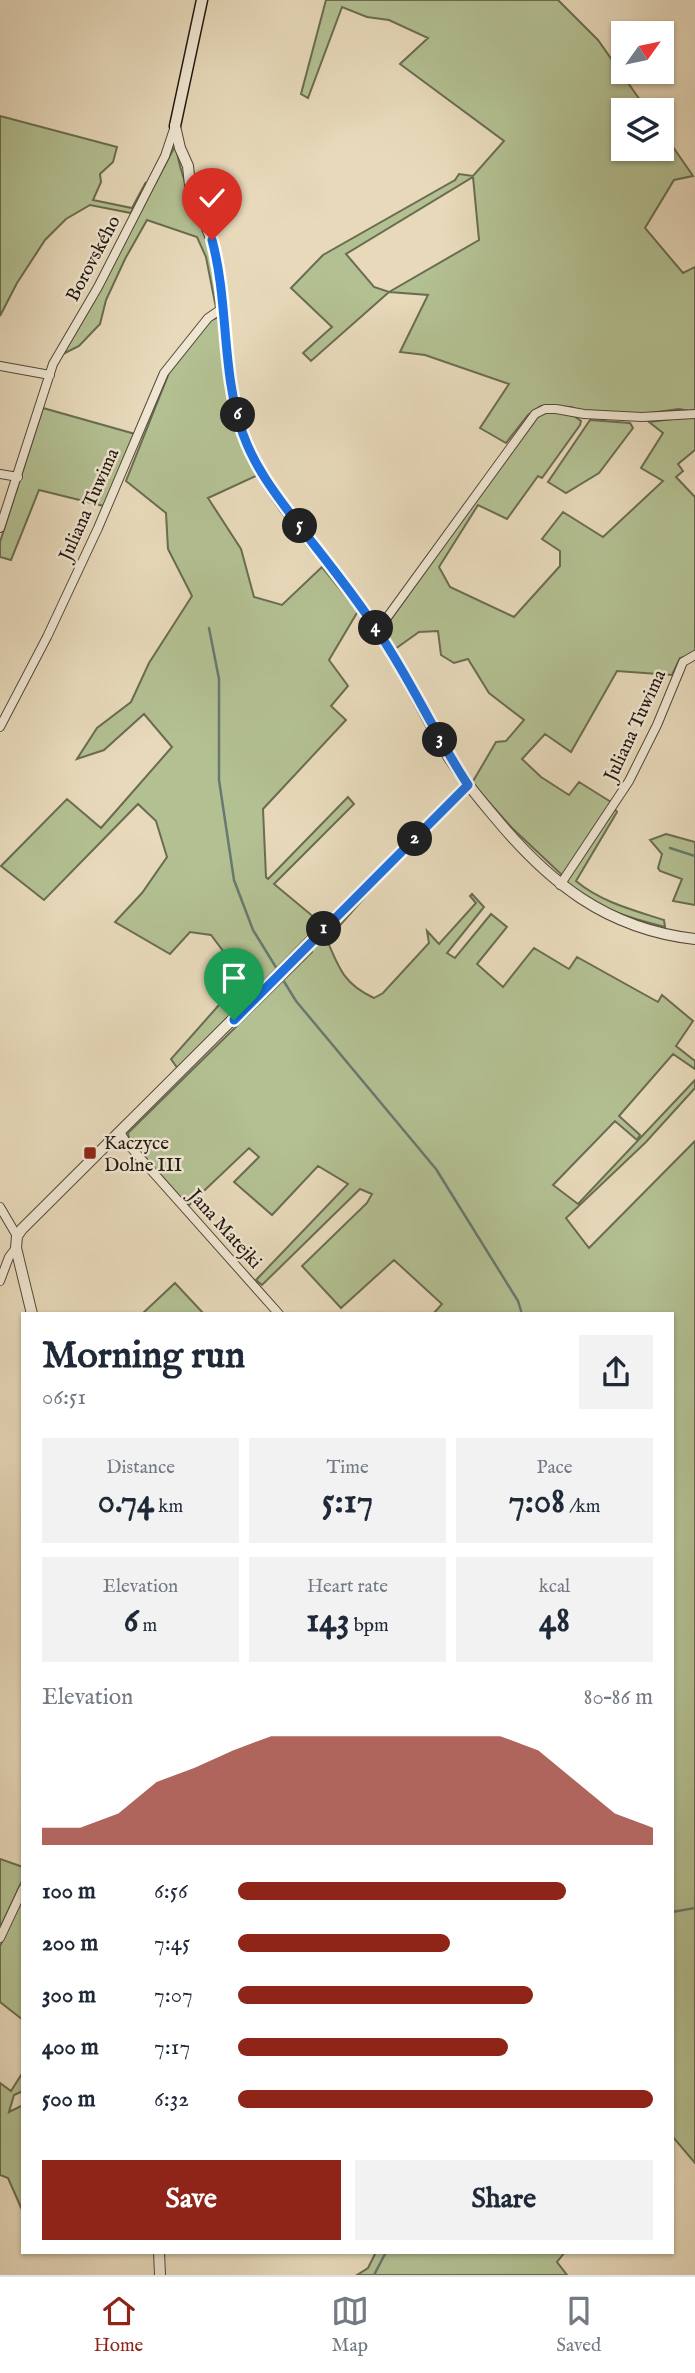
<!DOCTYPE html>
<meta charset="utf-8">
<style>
body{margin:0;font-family:"IM FELL English",serif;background:#f2f2f3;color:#1f2937;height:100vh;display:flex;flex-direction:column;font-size:26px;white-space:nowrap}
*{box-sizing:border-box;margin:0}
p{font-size:23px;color:#747a83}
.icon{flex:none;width:38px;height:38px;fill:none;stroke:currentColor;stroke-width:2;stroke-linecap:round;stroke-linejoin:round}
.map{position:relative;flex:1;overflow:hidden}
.side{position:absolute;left:21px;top:1312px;width:653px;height:942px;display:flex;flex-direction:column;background:#fff;border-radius:0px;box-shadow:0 2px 5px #0004}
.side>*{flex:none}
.needle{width:46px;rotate:57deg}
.fabs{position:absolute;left:611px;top:21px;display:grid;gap:14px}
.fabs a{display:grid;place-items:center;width:63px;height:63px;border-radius:0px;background:#fff;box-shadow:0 2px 5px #0004;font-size:35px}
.pin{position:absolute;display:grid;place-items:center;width:60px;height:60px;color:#fff;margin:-72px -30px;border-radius:50% 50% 50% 0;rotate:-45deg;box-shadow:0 0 7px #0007}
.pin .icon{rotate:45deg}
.km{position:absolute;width:35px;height:35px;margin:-18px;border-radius:50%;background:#222;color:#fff;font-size:19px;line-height:35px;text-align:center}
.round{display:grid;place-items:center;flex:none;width:74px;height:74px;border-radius:0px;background:#f2f2f3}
.headline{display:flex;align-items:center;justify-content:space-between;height:119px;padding:0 21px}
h1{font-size:38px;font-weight:700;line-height:52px}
.figures{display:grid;grid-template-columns:repeat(3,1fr);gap:10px;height:119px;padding:7px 21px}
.figures div{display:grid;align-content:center;border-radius:0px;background:#f2f2f3;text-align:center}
.figures b{font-size:35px;font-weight:700}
.figures small{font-size:19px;font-weight:400}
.figures p{font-size:19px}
.chart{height:196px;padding:14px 21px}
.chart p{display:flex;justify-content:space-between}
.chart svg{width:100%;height:126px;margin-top:7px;fill:#8f2418;opacity:.7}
.primary-button{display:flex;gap:14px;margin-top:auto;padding:14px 21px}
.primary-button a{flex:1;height:80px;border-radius:0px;background:#8f2418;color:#fff;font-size:28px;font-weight:700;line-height:80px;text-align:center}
.primary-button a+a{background:#f2f2f3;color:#1f2937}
ul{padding:0 21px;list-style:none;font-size:23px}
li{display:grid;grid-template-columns:112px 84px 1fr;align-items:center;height:52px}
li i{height:18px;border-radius:9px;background:#8f2418}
.dock{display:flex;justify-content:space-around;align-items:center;height:98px;border-top:2px solid #e0e1e3;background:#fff;font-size:19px;color:#747a83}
.dock a{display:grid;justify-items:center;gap:4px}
.dock .active{color:#8f2418}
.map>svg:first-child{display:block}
.green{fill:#b3c092;stroke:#6a6c51;stroke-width:2;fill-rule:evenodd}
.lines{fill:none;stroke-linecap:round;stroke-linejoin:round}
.stream{stroke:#68796f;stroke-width:2.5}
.minor-casing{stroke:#53483a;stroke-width:10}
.tertiary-casing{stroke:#53483a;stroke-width:12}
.secondary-casing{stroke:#221710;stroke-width:13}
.minor{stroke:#efe6d2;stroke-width:8}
.tertiary{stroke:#efe6d2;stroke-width:10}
.secondary{stroke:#efe6d2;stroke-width:10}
.route-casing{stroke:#fff;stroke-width:14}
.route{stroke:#1a73e8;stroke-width:9}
.poi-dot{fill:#8f2418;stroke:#efe6d2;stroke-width:2.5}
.labels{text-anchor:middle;stroke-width:5;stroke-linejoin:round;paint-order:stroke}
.street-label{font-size:19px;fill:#221710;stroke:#efe6d2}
.poi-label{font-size:19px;fill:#221710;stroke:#efe6d2;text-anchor:start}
</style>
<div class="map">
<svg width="695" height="2275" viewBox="0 0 695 2275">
<rect width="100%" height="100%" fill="#e7d9ba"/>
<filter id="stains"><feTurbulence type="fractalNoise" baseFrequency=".00286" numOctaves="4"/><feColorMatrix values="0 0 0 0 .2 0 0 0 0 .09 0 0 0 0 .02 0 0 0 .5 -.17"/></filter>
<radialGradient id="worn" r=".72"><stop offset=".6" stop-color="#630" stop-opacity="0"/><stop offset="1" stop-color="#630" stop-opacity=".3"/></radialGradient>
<path class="green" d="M326 0H558L598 40 647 110H623V149H662V131L693 176 674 180 645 228 683 273 695 267V412L679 409 635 415 584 412 571 407 541 406 528 415 506 443 480 428 509 384 425 355 400 352 428 295 389 292 311 361 303 353 332 327 291 288 323 255 455 180 459 174 473 176 504 141 400 64 428 38 389 20 367 17 342 7 308 98 301 94ZM473 177 479 240 389 292 374 287 346 254Z
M0 116 117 147 113 162 100 174 101 182 93 200 132 208 146 182 131 213 90 205 66 219 45 240 17 283 0 316Z
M176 144C179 178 197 206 206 238 213 260 217 285 216 308L206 257 197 237 147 220 125 259 106 300 100 324 79 346 63 354 92 305Z
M219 317 226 378 258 475 208 498 241 549 254 597 282 605 322 567 358 611 329 660 348 686 331 706 346 720 263 809 266 877 268 879 348 797 354 804 274 884 321 923 178 1069 171 1059 227 996 241 975 211 935 190 932 170 954 115 922 142 893 167 857 156 821 138 804 44 900 1 866 67 799 101 828 172 747 144 714 104 750 77 759 97 728 131 702 149 663 192 596 168 549 166 513 126 481 169 373 211 320Z
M43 408 135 434 104 506 39 490 11 560 0 557V542Z
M546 411 571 414 581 421 580 425 542 478 538 476 507 519 478 505 439 567 450 587 514 617 560 566V551L542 539 563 512 603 537 663 481 641 468 663 433 649 422 695 416V450L678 464 683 471 676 477 695 497V654L680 658 672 675 617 671 571 752 545 734 522 759 541 777 569 795 579 782 611 802 563 876 512 828 472 783 496 742 506 741 524 720 489 693 468 659 454 663 441 655 438 631 419 632 395 649 384 629 533 420Z
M590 420 630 423 633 428 599 473 566 493 548 482Z
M615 809 617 812 576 881C601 902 633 910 664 920L665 927C630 918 596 908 568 886L567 881Z
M666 834 695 842V905L673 901 682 879 660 871 658 868 662 854 650 840Z
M379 881 327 940C339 969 345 985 374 998L383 993 429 943 427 931 439 944 476 903 470 896 472 894 484 907 447 953 455 958 491 914 507 927 477 964 503 987 534 948 569 969 577 957 658 1002 662 995 693 1021 676 1046 695 1061V1069L673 1054 619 1116 640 1135 637 1140 615 1121 553 1185 578 1204 695 1080V1088L646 1142 566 1218 589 1248 695 1141V2163L672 2136V1314H433L442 1304 394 1260 341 1308 302 1266 367 1203 372 1194 360 1189 262 1285 256 1280 348 1184 318 1166 272 1215 234 1182 259 1157 249 1148 188 1206 129 1139 128 1133 312 952 311 949Z
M175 1283 204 1314H142Z
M0 1859 23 1867V1879L0 1928Z
M23 1897V2020L0 2002V1946Z
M23 2072V2091L14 2095 9 2112 23 2105V2212L8 2178 0 2175V2083L11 2091Z
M376 2252H565L557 2262 567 2275H357L368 2268Z"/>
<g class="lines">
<path class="stream" d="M209 628 219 679V780L234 880 253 930 277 969
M670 848 695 856
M280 975 296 1001 436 1169 518 1301 522 1314
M672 1912 695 1908
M374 2275 386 2252"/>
<g class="minor-casing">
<path id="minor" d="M0 366 50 375
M0 474 18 477
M0 528 53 364 98 287 165 156 175 126
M378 630 535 414 545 409H556L584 414 642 417 695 414
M0 727 47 637 98 528 164 373 208 318 224 307
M560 885 629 781 657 725 683 662 695 655
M120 1132 126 1142 279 1314
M0 1207 17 1236
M0 1281 9 1257 16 1248
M0 1938 23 1889"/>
</g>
<g class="tertiary-casing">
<path id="tertiary" d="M175 126 180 148 188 166 190 185 212 241 217 261C226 321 224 394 249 449 279 515 339 569 378 631 404 671 424 714 448 756 461 777 477 796 493 815 548 882 606 929 695 939
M32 1314 16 1248 17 1236 22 1229 468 785
M159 2252 160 2275"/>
</g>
<g class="secondary-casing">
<path id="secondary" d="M175 126 202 0"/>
</g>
<use href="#minor" class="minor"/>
<use href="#tertiary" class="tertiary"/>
<use href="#secondary" class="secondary"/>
</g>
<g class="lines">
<g class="route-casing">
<path id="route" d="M212 240C229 303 221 372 243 434 256 471 281 501 304 532 329 564 355 596 377 630 411 680 435 735 468 785L234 1020"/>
</g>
<use href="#route" class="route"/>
</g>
<rect class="poi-dot" x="83" y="1146" width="14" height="14" rx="3.5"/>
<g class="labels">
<g class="street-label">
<text transform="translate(92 258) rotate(-62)" y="7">Borovského</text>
<text transform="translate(88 504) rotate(-66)" y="7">Juliana Tuwima</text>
<text transform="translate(634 725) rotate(-65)" y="7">Juliana Tuwima</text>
<text transform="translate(226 1228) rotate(48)" y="7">Jana Matejki</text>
</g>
<g class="poi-label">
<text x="104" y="1149">Kaczyce<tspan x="104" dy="22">Dolne III</tspan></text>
</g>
</g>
<rect width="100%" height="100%" filter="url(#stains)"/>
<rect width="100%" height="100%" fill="url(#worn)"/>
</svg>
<div class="fabs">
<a><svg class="needle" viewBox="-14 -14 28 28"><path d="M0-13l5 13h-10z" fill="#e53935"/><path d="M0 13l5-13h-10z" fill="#747a83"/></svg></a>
<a><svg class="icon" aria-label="layers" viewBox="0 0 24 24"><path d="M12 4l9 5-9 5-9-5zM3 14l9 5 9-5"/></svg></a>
</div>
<div class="pin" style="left:234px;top:1020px;background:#1e9e55"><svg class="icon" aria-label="arrive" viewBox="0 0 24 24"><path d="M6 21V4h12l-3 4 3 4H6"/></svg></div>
<div class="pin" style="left:212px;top:240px;background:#d93025"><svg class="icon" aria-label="check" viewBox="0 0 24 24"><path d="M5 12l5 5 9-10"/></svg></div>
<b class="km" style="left:324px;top:929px">1</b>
<b class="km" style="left:415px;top:839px">2</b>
<b class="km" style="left:440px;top:740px">3</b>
<b class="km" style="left:376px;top:628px">4</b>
<b class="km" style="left:300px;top:526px">5</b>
<b class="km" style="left:238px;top:415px">6</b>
<section class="side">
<div class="headline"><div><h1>Morning run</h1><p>06:51</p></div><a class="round"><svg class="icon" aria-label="share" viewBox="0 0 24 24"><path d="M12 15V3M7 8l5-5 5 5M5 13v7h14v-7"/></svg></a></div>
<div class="figures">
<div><p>Distance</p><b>0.74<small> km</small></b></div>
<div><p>Time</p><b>5:17</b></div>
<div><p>Pace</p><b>7:08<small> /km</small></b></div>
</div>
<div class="figures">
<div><p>Elevation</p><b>6<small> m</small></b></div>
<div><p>Heart rate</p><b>143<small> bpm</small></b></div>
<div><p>kcal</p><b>48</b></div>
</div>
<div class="chart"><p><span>Elevation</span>80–86 m</p>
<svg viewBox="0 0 160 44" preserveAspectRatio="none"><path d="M0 44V38L10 38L20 33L30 22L40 17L50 11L60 6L70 6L80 6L90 6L100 6L110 6L120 6L130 11L140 22L150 33L160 38V44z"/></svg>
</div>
<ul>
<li><b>100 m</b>6:56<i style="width:79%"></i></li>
<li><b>200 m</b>7:45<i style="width:51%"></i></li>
<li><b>300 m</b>7:07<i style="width:71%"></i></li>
<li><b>400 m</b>7:17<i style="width:65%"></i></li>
<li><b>500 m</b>6:32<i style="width:100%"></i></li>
</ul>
<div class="primary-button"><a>Save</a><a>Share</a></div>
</section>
</div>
<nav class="dock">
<a class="active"><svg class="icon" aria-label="home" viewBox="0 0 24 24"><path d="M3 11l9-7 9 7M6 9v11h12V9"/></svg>Home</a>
<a><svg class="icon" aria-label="map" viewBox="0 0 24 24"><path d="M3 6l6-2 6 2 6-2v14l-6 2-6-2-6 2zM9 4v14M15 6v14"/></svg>Map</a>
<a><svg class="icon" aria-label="saved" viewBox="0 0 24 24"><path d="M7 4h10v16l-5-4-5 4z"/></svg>Saved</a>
</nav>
